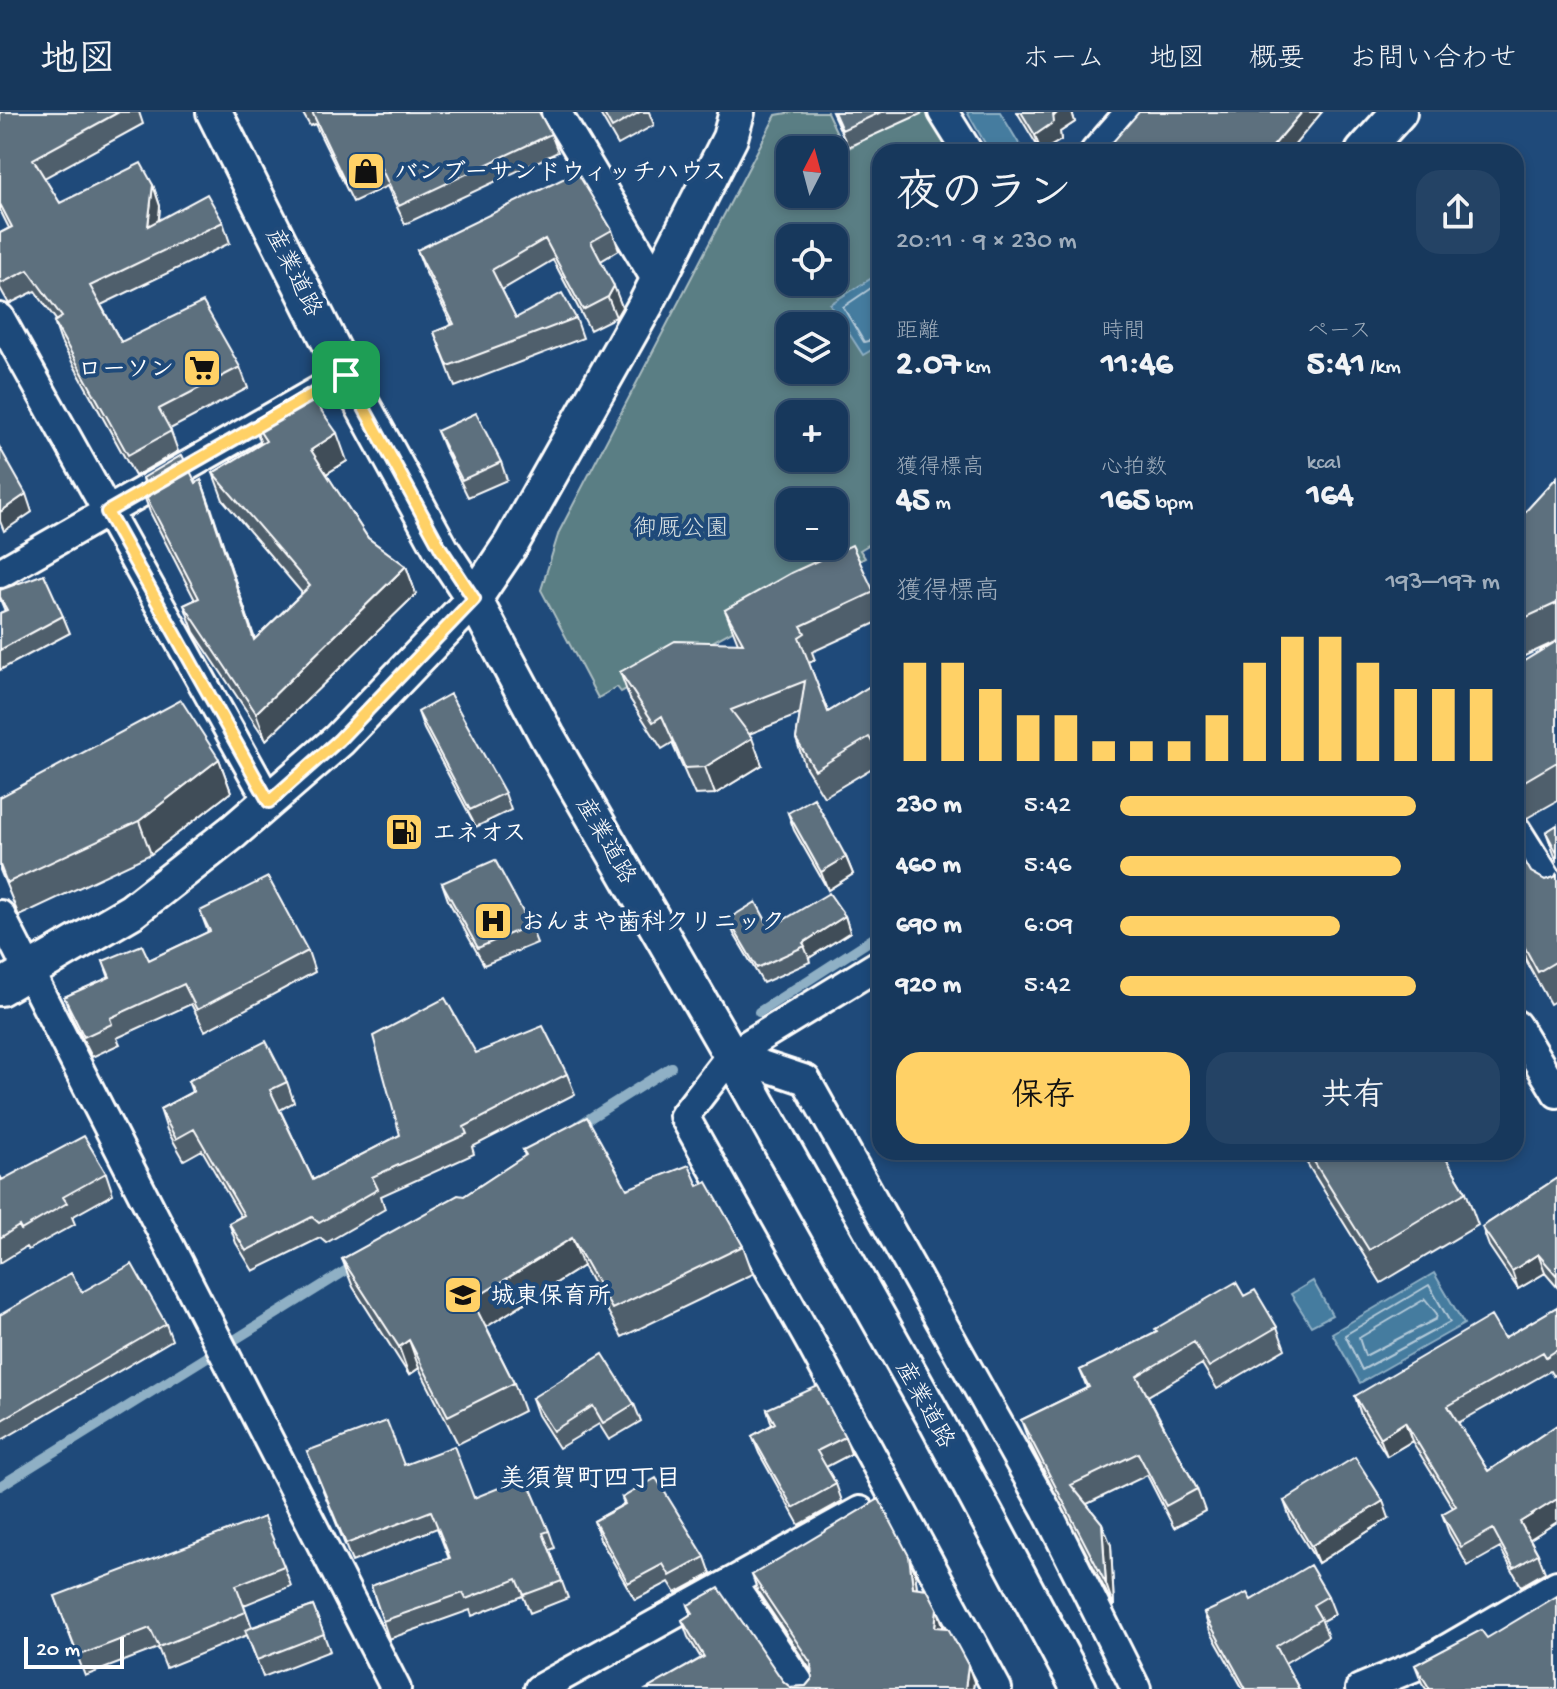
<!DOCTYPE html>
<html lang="ja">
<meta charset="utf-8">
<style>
body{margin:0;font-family:"Gochi Hand","Klee One",sans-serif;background:#244365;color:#f1f3f6;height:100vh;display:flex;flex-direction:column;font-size:30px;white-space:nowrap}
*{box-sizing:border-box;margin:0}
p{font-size:26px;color:#9eacbb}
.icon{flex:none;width:44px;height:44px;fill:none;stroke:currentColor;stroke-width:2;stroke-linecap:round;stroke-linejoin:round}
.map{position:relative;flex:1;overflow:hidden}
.side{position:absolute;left:872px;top:32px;width:652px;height:1016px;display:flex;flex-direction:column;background:#17385c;border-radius:24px;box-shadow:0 4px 12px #0003,0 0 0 2px #365272}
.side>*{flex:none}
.needle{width:52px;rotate:6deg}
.fabs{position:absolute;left:776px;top:24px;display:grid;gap:16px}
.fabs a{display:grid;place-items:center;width:72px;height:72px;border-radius:16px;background:#17385c;box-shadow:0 4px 12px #0003,0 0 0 2px #365272;font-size:40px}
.scale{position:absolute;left:24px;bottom:20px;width:100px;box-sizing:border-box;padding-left:8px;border:4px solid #fff;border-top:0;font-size:22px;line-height:28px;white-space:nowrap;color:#fff;-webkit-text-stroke:6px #1f4a7a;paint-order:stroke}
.pin{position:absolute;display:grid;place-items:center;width:68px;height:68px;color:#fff;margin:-34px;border-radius:16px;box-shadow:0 4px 12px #0006}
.round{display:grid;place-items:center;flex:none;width:84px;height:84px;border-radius:24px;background:#244365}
.headline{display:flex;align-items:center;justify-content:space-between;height:136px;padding:0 24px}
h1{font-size:44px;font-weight:800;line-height:60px}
.stats{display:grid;grid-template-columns:repeat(3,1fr);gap:12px;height:136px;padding:8px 24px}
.stats div{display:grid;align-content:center}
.stats b{font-size:34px;font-weight:800}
.stats small{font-size:22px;font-weight:400}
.stats p{font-size:22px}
.chart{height:224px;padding:16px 24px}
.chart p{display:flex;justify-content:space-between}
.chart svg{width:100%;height:144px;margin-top:8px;stroke:#ffd166;stroke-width:6}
.action{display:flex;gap:16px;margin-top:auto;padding:16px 24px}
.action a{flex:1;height:92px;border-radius:24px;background:#ffd166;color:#111;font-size:32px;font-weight:800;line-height:92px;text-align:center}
.action a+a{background:#244365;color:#f1f3f6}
ul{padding:0 24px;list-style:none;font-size:26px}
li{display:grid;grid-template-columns:128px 96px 1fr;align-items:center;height:60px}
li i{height:20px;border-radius:10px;background:#ffd166}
header{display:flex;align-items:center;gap:48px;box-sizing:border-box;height:112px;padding:0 40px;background:#17385c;border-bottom:2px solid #365272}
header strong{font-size:38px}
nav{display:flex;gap:44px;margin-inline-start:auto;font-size:28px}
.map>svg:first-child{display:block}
.green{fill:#5a7e84;stroke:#acbec2;stroke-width:2;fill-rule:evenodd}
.water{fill:#447b9f;stroke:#8fb0c5;stroke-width:2}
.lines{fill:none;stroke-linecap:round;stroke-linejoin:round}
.shore{stroke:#b4cad9;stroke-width:2}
.stream{stroke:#8fb0c5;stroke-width:10}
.minor-casing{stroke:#fff;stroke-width:34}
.tertiary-casing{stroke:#fff;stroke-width:40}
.minor{stroke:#1f4a7a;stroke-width:28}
.tertiary{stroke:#1f4a7a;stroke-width:34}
.wall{fill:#505f6c;stroke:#fff;stroke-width:2}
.shaded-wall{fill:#414e58;stroke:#fff;stroke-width:2}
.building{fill:#5d6f7e;stroke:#fff;stroke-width:2}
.route-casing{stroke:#fff;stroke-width:16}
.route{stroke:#ffd166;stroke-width:10}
.labels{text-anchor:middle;stroke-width:8;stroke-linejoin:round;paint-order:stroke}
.poi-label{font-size:24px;font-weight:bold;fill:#fff;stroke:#1f4a7a;text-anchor:start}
.street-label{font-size:24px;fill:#fff;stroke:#1f4a7a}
.park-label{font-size:24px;fill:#d6dfe0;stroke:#1f4a7a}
.neighbourhood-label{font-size:26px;font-weight:bold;fill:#fff;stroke:#1f4a7a}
</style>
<header>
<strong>地図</strong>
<nav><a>ホーム</a><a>地図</a><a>概要</a><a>お問い合わせ</a></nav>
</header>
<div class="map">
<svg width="1557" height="1577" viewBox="0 0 1557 1577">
<rect width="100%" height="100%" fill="#1f4a7a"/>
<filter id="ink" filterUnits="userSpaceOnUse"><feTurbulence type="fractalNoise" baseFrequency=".0125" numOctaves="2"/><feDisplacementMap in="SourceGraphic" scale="16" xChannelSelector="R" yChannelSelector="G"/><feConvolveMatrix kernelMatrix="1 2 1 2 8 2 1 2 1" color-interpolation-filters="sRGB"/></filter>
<g filter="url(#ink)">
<path class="green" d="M793 0H827L845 38 918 0H926L952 40H880V426L860 438 865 446 621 580 617 575 598 586 541 478 559 420 776 3ZM790 38H834V82H790ZM790 126H834V170H790ZM790 214H834V258H790ZM790 302H834V346H790ZM790 390H834V434H790Z"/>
<path class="water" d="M967 0H1000L1024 40H990Z
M880 161V233L863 243 830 192Z
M1434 1161 1464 1212 1360 1271 1332 1221Z
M1313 1169 1332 1203 1311 1214 1291 1182Z"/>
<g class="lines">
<path class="shore" d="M880 170 843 195 864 230 880 226
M1429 1173 1450 1210 1362 1258 1345 1223Z
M1425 1187 1437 1202 1436 1207 1365 1244 1359 1226Z"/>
<path class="stream" d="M759 900 880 822
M579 1013 671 955
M0 1374 358 1151"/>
<g class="minor-casing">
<path id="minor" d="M556 0 656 167
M943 0 968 40
M1095 40 1130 0
M0 206 269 690
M0 461 346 263
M1516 718 1557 783
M0 803 396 1577
M880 852 731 943 684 1004 811 1231 997 1577
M1516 913 1557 981
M731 943 806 968 1046 1397 1136 1577
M732 1472 803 1577
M539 1577 860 1399
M1360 1577 1423 1551 1557 1473"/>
</g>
<g class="tertiary-casing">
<path id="tertiary" d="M214 0 346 263 441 437 474 487 547 624 731 943 935 1307 1079 1577
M1363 40 1399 0
M0 876 132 799 234 719 339 628 474 487 511 432 645 194 730 26 737 0"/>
</g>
<use href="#minor" class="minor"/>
<use href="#tertiary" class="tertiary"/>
</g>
<path class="wall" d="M0 0H139L143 12 44 66 60 91 153 73 160 94 159 108 223 110 230 131 101 193 121 230 240 255 248 276 170 317 178 339 135 364 61 230 54 210 56 208 35 179 9 192 0 176V121L9 116 0 98Z
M302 0H539L551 22 558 40 405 112 387 74 353 90 315 12 310 14Z
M599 0H649L654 13 618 33Z
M832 0H925L848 35Z
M1017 0H1072L1075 10 1060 20 1061 28 1041 40Z
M612 118 619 138 601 149 622 195 616 205 590 218 553 148 502 178 516 206H576L583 226 455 275 434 220 452 213 425 159 417 138Z
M253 309 347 349 326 362 368 426 406 454 416 482 266 628 194 520 184 493 195 488 150 400 140 373 144 371 143 366 196 371 201 368 255 527 302 481 223 388 213 361 261 332Z
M437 319 501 350 507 368 468 385 444 336Z
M1557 365V529L1516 548V410Z
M0 478 63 504 70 521 0 558V501L5 499 0 487Z
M874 480 880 497V509L812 540 815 548 809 551 828 600 880 568V654L879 652 824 685 805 654 796 627 800 602 749 622 762 653 715 682 695 683 672 631 662 637 630 587 620 560 738 531 725 498Z
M1557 529V689L1527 706 1516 701V554Z
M418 600 505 681 511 698 476 715 424 617Z
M219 647 231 680 151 742 19 804 0 758V685Z
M788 701 846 745 853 762 828 778 794 718Z
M1557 713V750L1546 720Z
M1516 734 1531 760 1545 768 1555 765 1557 761V888L1550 892 1526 848 1521 834 1516 827Z
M442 771 530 813 537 831 484 853 448 788Z
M200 799 308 839 315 860 205 919 191 892 117 926 120 932 92 945 72 906 64 885 109 866 103 849 149 848 208 820Z
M845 804 850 820 809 846 810 850 763 871 734 822 728 807 770 816Z
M476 941 567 962 575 982 472 1035 474 1042 381 1084 385 1097 326 1131 320 1126 253 1159 236 1131 229 1111 241 1105 202 1038 184 1048 167 1018 160 997 192 980 188 969 287 970 294 990 280 998 313 1068 400 1023Z
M523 1038 627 1077 698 1074 743 1134 753 1162 622 1225 583 1154 486 1215 514 1271 524 1299 458 1332 419 1256 409 1263 353 1175 342 1147 464 1084 525 1044Z
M1300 1040H1442L1466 1080 1478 1113 1381 1171Z
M106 1061 113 1082 72 1105 75 1112 28 1138 26 1135 0 1151V1064L2 1068Z
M1557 1066V1175L1545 1161 1518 1177 1489 1134 1482 1115Z
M82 1180 166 1212 172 1228 0 1329V1203Z
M1244 1184 1277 1215 1285 1237 1217 1277 1202 1252 1148 1284 1197 1377 1205 1399 1174 1416 1147 1363 1087 1392 1111 1433 1114 1495 1029 1330 1021 1308 1087 1276 1080 1258Z
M1557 1195V1261L1553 1264 1550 1259 1458 1311 1488 1359 1557 1313V1410L1530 1427 1538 1442 1545 1460 1521 1474 1500 1436 1468 1454 1449 1421 1442 1402 1453 1396 1412 1329 1387 1344 1361 1303 1355 1284 1504 1226Z
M532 1286 634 1292 641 1309 609 1328 599 1312 559 1336 538 1303Z
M767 1297 845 1325 851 1342 826 1355 836 1372 842 1389 799 1413 759 1341 752 1324 772 1313Z
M307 1339 404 1353 549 1419 555 1436 550 1438 568 1486 530 1501 523 1484 472 1504 470 1498 389 1527 371 1474 449 1447 437 1416 352 1450Z
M622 1386 705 1445 711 1462 676 1481 669 1470 635 1488 600 1427 594 1409 624 1392Z
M1284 1389 1389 1406 1318 1451 1290 1406Z
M284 1454 291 1474 244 1493 252 1515 313 1494 330 1539 263 1565 247 1523 166 1556 158 1536 85 1564 55 1484Z
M915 1461 917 1476 937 1496 943 1513V1515L968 1553 974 1570 973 1577H647L701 1546 688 1525 682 1508 691 1502 688 1493 790 1575 806 1574 812 1567V1560L758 1480 752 1463Z
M1328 1484 1335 1502 1322 1509 1328 1525 1285 1551 1299 1577H1243L1210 1519 1204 1501 1251 1488Z
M1487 1526 1557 1577H1426L1422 1571 1415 1553Z"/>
<path class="shaded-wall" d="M1058 0H1072L1075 10 1060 20 1061 28 1041 40 1035 23Z
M1302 0H1322L1289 40H1268Z
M153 73 160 94 156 135 148 114Z
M614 174 622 195 616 205 608 185Z
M337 321 347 349 321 365 311 338Z
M201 368 211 395 264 556 254 528Z
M26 382 32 400 4 419 0 409V400Z
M406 454 416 482 266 628 256 601Z
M752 626 762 653 715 682 705 655Z
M219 647 231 680 151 742 139 709Z
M846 745 853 762 828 778 821 760Z
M845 804 850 820 809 846 803 831Z
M572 1126 583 1154 483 1217 472 1188Z
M1538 1142 1545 1161 1518 1177 1512 1159Z
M409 1228 419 1256 409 1263 399 1235Z
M1405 1310 1412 1329 1387 1344 1380 1326Z
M1557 1387V1410L1527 1429 1520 1410Z
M1383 1389 1389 1406 1318 1451 1311 1434Z
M1102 1411 1111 1433 1114 1495 1106 1472Z
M909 1444 915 1461 919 1492 913 1475Z
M937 1496 943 1513 941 1532 935 1515Z
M968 1553 974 1570 973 1577H965Z"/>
<path class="building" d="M0 0H119L33 47 60 91 141 51 153 73 148 114 207 82 223 110 90 174 121 230 203 190 240 255 159 297 171 319 128 343 54 210 62 205 28 158 2 171 0 168V121L12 115 0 92Z
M312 0H539L551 22 399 94 381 56 346 72Z
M603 0H640L612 16Z
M834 0H881L842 18Z
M1021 0H1058L1053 3 1054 10 1035 23Z
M1139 0H1302L1268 40H1104Z
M577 60 612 118 591 130 614 174 608 185 583 198 545 127 492 158 516 206 562 181 576 206 448 254 434 220 454 212 417 138Z
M306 277 337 321 311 338 368 426 406 454 256 601 184 493 199 486 140 373 145 370 143 366 182 343 196 371 201 368 254 528 310 474 213 361 266 329 253 309Z
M476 301 501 350 462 368 437 319Z
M0 336 26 382 0 400Z
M1557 365V491L1516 510V410Z
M852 433 874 480 801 514 805 521 799 525 828 600 880 568V643L869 625 815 658 796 627 805 569 731 598 752 626 705 655 685 656 662 604 653 610 620 560 675 529 743 531 725 498 791 461Z
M44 462 63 504 0 538V501L7 498 0 485V478Z
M1557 529V650L1516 674V554Z
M450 582 505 681 470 698 418 600Z
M181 588 219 647 139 709 7 771 0 753V685Z
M814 686 846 745 821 760 788 701Z
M1557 713V741L1546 720Z
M1516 734 1531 760 1545 768 1555 765 1557 761V849L1538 860 1516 819Z
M495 748 530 813 478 836 442 771Z
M268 765 308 839 197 898 184 872 110 906 112 912 84 925 64 885 110 865 103 849 142 833 149 848 210 819 200 799Z
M829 781 845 804 803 831 805 834 757 856 728 807 756 790 770 816Z
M445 886 476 941 543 914 567 962 464 1015 467 1022 372 1065 378 1077 319 1111 312 1105 246 1139 229 1111 244 1103 194 1017 176 1027 160 997 194 979 188 969 266 929 287 970 270 978 313 1068 400 1023 373 924Z
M587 1005 627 1077 689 1053 698 1074 707 1070 743 1134 612 1197 572 1126 472 1188 514 1271 448 1304 409 1228 399 1235 342 1147 458 1083 464 1084 526 1043 523 1038Z
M84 1024 106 1061 63 1085 67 1091 21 1118 19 1114 0 1126V1064L2 1068Z
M1308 1040H1442L1466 1080 1369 1138Z
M1557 1066V1164L1538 1142 1512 1159 1482 1115Z
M132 1152 166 1212 0 1309V1203L71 1161 82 1180Z
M1236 1170 1244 1184 1255 1178 1277 1215 1209 1255 1194 1230 1137 1264 1197 1377 1166 1394 1138 1341 1071 1373 1102 1411 1106 1472 1021 1308 1089 1275 1080 1258 1157 1220 1155 1217Z
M1557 1195V1238L1546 1245 1543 1240 1448 1294 1488 1359 1557 1313V1387L1520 1410 1538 1442 1514 1456 1493 1417 1461 1435 1442 1402 1456 1394 1405 1310 1380 1326 1355 1284 1491 1204 1504 1226Z
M603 1242 634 1292 603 1311 593 1294 553 1319 532 1286Z
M818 1274 845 1325 817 1339 836 1372 793 1396 752 1324 775 1311 767 1297Z
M387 1309 404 1353 454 1334 474 1386 526 1365 549 1419 543 1421 562 1469 524 1483 517 1467 466 1487 463 1481 383 1509 371 1474 450 1446 431 1399 346 1432 307 1339Z
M1355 1345 1383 1389 1311 1434 1284 1389Z
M656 1366 705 1445 670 1464 663 1452 628 1471 594 1409 625 1392 622 1386Z
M879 1387 909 1444 913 1475 927 1477 937 1496 935 1515 948 1516 968 1553 965 1577H647L704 1545 682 1508 693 1501 688 1493 719 1476 783 1569 790 1575 806 1574 812 1567 811 1551 752 1463Z
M264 1405 284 1454 236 1473 246 1500 159 1535 150 1516 78 1544 55 1484Z
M1310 1453 1328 1484 1313 1493 1321 1507 1276 1534 1299 1577H1246L1204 1501 1247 1481 1251 1488Z
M1557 1484V1577H1430L1415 1553 1481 1518 1487 1526Z
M313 1494 324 1522 257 1548 245 1518Z"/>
</g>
<g class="lines" filter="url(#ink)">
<g class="route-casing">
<path id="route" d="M346 263 441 437 474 487 339 628 269 690 107 400Z"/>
</g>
<use href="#route" class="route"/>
</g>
<defs>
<g id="shop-square" transform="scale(2)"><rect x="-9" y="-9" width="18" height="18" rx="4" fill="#ffd166" stroke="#1f4a7a"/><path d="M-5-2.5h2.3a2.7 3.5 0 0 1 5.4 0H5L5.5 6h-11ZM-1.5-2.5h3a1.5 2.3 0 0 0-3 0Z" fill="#111"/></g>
<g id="supermarket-square" transform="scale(2)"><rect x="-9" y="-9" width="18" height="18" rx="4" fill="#ffd166" stroke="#1f4a7a"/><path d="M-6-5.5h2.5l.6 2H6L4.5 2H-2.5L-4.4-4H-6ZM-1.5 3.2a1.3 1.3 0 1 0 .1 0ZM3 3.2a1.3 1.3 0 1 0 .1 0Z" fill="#111"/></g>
<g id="fuel-square" transform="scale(2)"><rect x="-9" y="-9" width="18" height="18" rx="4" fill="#ffd166" stroke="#1f4a7a"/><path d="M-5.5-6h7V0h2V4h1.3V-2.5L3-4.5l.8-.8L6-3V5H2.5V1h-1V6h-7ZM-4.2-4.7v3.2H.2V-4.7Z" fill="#111"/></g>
<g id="hospital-square" transform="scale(2)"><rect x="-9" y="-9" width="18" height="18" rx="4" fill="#ffd166" stroke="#1f4a7a"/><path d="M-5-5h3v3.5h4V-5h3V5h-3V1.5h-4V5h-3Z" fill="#111"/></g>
<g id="school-square" transform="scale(2)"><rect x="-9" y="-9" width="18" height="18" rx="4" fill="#ffd166" stroke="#1f4a7a"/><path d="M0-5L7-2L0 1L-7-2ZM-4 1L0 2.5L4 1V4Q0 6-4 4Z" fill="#111"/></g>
</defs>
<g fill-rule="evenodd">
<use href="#shop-square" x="366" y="59"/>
<use href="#supermarket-square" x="202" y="256"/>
<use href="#fuel-square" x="404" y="720"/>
<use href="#hospital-square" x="493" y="809"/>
<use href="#school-square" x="463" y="1183"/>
</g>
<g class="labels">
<g class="poi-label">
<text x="394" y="67">バンブーサンドウィッチハウス</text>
<text x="174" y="264" text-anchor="end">ローソン</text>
<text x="432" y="728">エネオス</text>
<text x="521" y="817">おんまや歯科クリニック</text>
<text x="491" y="1191">城東保育所</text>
</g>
<g class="street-label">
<text transform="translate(295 160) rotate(63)" y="8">産業道路</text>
<text transform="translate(607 728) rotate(60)" y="8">産業道路</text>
<text transform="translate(926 1292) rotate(61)" y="8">産業道路</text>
</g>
<g class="park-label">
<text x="681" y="423">御厩公園</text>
</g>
<g class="neighbourhood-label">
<text x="590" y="1374">美須賀町四丁目</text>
</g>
</g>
</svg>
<div class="fabs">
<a><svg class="needle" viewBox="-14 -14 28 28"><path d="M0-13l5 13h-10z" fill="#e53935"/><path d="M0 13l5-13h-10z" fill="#9eacbb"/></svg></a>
<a><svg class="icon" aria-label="locate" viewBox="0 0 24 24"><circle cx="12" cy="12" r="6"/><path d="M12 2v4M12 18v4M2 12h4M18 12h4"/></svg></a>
<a><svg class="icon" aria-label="layers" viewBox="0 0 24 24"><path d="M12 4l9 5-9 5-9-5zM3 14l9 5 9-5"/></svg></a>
<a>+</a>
<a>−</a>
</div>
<div class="scale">20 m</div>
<div class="pin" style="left:346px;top:263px;background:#1e9e55"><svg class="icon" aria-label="arrive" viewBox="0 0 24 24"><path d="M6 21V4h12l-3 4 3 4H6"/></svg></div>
<section class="side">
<div class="headline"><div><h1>夜のラン</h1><p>20:11 · 9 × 230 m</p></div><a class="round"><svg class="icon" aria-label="share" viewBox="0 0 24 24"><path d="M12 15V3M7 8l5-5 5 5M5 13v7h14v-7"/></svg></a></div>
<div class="stats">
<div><p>距離</p><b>2.07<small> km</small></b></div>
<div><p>時間</p><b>11:46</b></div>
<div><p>ペース</p><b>5:41<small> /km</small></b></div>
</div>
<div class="stats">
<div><p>獲得標高</p><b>45<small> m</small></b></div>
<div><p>心拍数</p><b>165<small> bpm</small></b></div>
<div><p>kcal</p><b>164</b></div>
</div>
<div class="chart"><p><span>獲得標高</span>193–197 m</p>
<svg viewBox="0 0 160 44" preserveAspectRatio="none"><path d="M5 44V14M15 44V14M25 44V22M35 44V30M45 44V30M55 44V38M65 44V38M75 44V38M85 44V30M95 44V14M105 44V6M115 44V6M125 44V14M135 44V22M145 44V22M155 44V22"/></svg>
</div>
<ul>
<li><b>230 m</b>5:42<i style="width:78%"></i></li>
<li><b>460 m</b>5:46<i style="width:74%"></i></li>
<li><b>690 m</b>6:09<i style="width:58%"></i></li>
<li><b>920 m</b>5:42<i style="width:78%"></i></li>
</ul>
<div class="action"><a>保存</a><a>共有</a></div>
</section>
</div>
